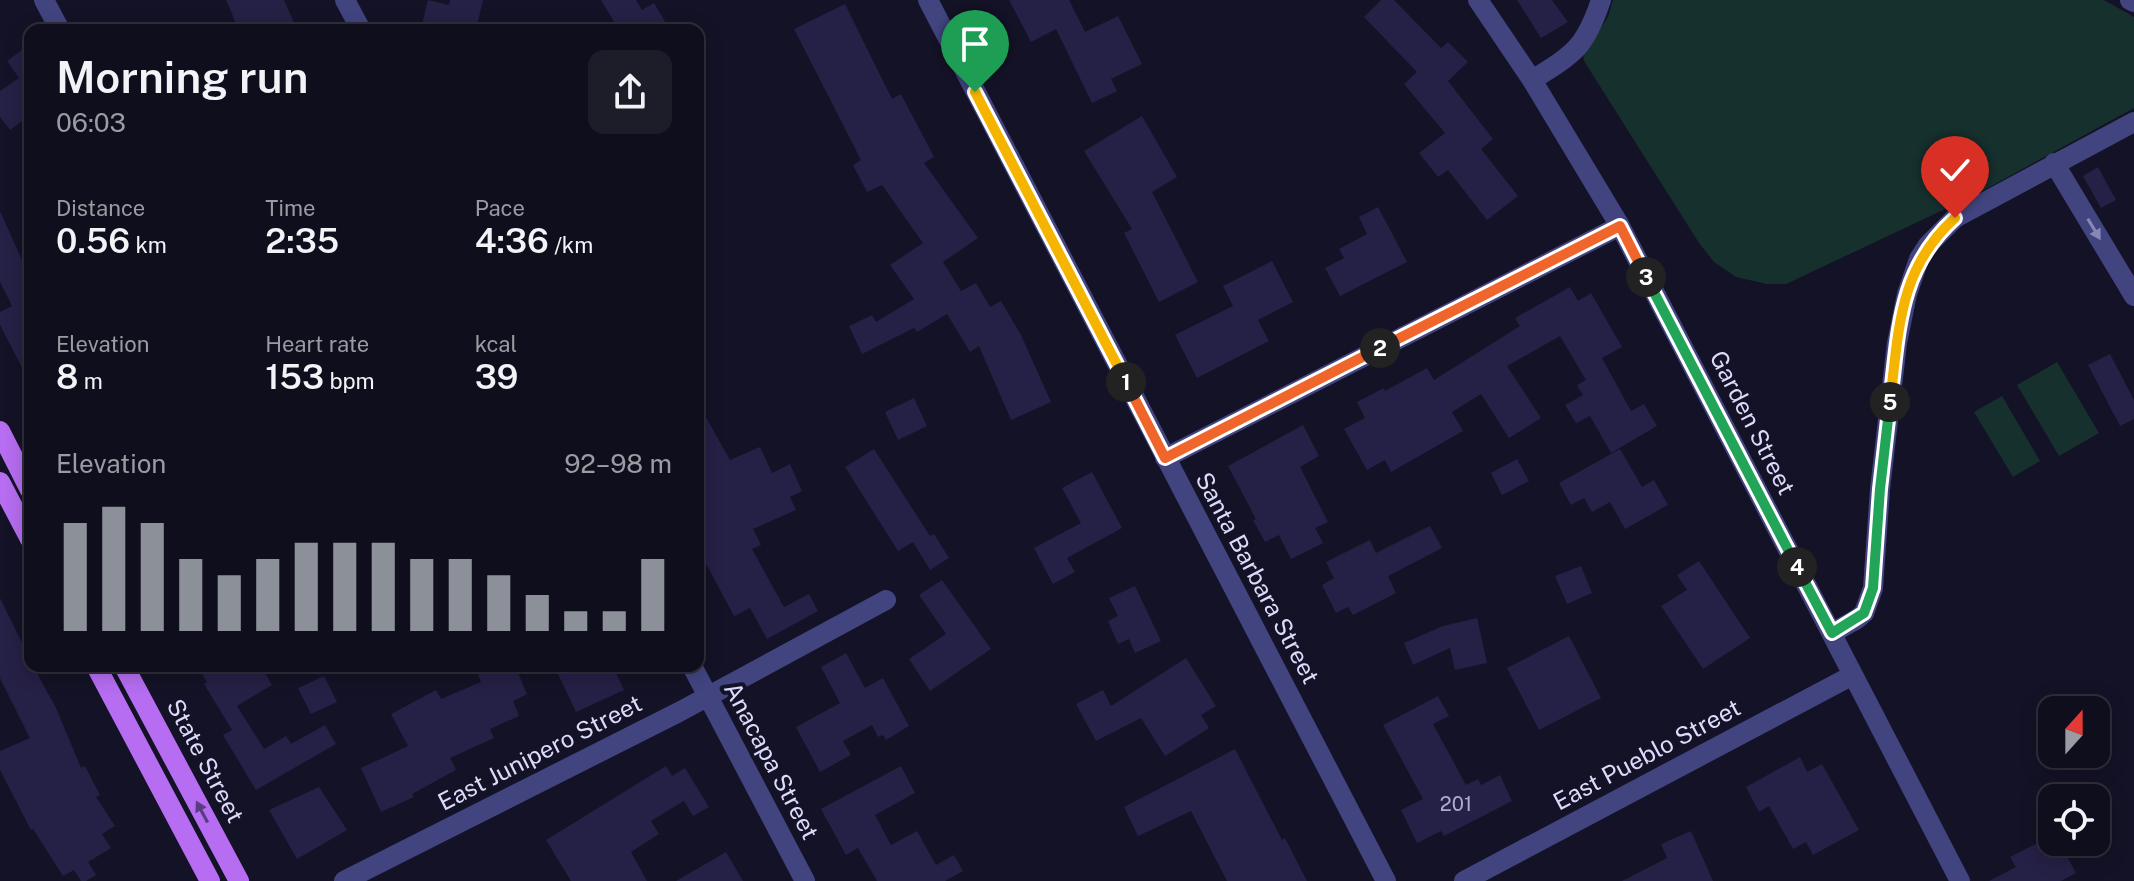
<!DOCTYPE html>
<meta charset="utf-8">
<style>
body{margin:0;font-family:"Public Sans",sans-serif;background:#1d1c29;color:#f1f3f6;height:100vh;display:flex;flex-direction:column;font-size:30px;white-space:nowrap}
*{box-sizing:border-box;margin:0}
p{font-size:26px;color:#9b9ca3}
.icon{flex:none;width:44px;height:44px;fill:none;stroke:currentColor;stroke-width:2;stroke-linecap:round;stroke-linejoin:round}
.map{position:relative;flex:1;overflow:hidden}
.drawer{position:absolute;left:24px;top:24px;width:680px;height:648px;display:flex;flex-direction:column;background:#0f0e1c;border-radius:16px;box-shadow:0 4px 20px #0003,0 0 0 2px #2f2e3b}
.drawer>*{flex:none}
.needle{width:52px;rotate:21deg}
.tools{position:absolute;left:2038px;top:696px;display:grid;gap:16px}
.tools a{display:grid;place-items:center;width:72px;height:72px;border-radius:16px;background:#0f0e1c;box-shadow:0 4px 20px #0003,0 0 0 2px #2f2e3b;font-size:40px}
.pin{position:absolute;display:grid;place-items:center;width:68px;height:68px;color:#fff;margin:-82px -34px;border-radius:50% 50% 50% 0;rotate:-45deg;box-shadow:0 0 8px #0007}
.pin .icon{rotate:45deg}
.km{position:absolute;width:40px;height:40px;margin:-20px;border-radius:50%;background:#222;color:#fff;font-size:22px;line-height:40px;text-align:center}
.round{display:grid;place-items:center;flex:none;width:84px;height:84px;border-radius:16px;background:#1d1c29}
.summary{display:flex;align-items:center;justify-content:space-between;height:136px;padding:0 32px}
h1{font-size:44px;font-weight:600;line-height:60px}
.stats{display:grid;grid-template-columns:repeat(3,1fr);gap:12px;height:136px;padding:8px 32px}
.stats div{display:grid;align-content:center}
.stats b{font-size:34px;font-weight:600}
.stats small{font-size:22px;font-weight:400}
.stats p{font-size:22px}
.chart{height:224px;padding:16px 32px}
.chart p{display:flex;justify-content:space-between}
.chart svg{width:100%;height:144px;margin-top:8px;stroke:#8c9099;stroke-width:6}
.map>svg:first-child{display:block}
.green{fill:#16302d}
.building{fill:#252045}
.lines{fill:none;stroke-linecap:round;stroke-linejoin:round}
.minor{stroke:#424480;stroke-width:20}
.major{stroke:#b66df1;stroke-width:20}
.oneway{fill:#8788b7}
.oneway2{fill:#5d3b81}
.split-1-casing{stroke:#fff;stroke-width:16}
.split-2-casing{stroke:#fff;stroke-width:16}
.split-3-casing{stroke:#fff;stroke-width:16}
.split-4-casing{stroke:#fff;stroke-width:16}
.split-5-casing{stroke:#fff;stroke-width:16}
.split-6-casing{stroke:#fff;stroke-width:16}
.split-1{stroke:#f5b400;stroke-width:10}
.split-2{stroke:#f0652b;stroke-width:10}
.split-3{stroke:#f0652b;stroke-width:10}
.split-4{stroke:#22a559;stroke-width:10}
.split-5{stroke:#22a559;stroke-width:10}
.split-6{stroke:#f5b400;stroke-width:10}
.labels{text-anchor:middle;stroke-width:8;stroke-linejoin:round;paint-order:stroke}
.number-label{font-size:20px;fill:#aeacce}
.street-label{font-size:24px;fill:#dcdbfb;stroke:#141226}
</style>
<div class="map">
<svg width="2134" height="881" viewBox="0 0 2134 881">
<rect width="100%" height="100%" fill="#141226"/>
<path class="green" d="M1613 0H2104L2134 17V108L1975 195 1786 284H1767L1736 277 1714 262 1699 243 1584 61 1583 55 1608 17Z
M2057 362 2099 433 2059 456 2017 385Z
M2002 396 2040 461 2013 477 1974 412Z"/>
<path class="building" d="M226 0H284L295 25 283 30H239Z
M428 0 449 5 450 0H483L476 30H444L422 25Z
M601 0H636L642 10 654 3 670 30H619Z
M1009 0H1069L1085 32 1118 16 1142 64 1111 79 1117 91 1092 103 1056 29 1031 42Z
M1381 0H1394L1441 48 1448 42 1468 62 1448 81 1493 139 1481 149 1518 196 1487 220 1448 170 1438 177 1419 153 1445 133 1404 84 1417 72 1364 17Z
M1517 0H1552L1568 22 1541 38Z
M845 4 892 99 901 94 934 157 924 163 978 238 943 262 961 291 976 283 990 307 1001 301 1021 335 1051 402 1011 420 979 346 970 352 947 314 917 332 914 328 862 354 849 326 872 315 876 322 914 299 890 265 923 243 882 185 867 192 853 165 861 160 794 29Z
M30 44V115L10 130 0 117V91L19 78 7 61Z
M1142 116 1177 177 1152 192 1198 282 1159 302 1124 233 1132 229 1084 151Z
M2098 167 2116 200 2101 208 2083 176Z
M1378 207 1407 262 1340 296 1325 268 1344 258 1339 249 1367 234 1359 217Z
M0 211 22 260 30 256V383L0 325V312L12 306 0 282Z
M1272 261 1293 302 1258 320 1269 341 1197 378 1175 335 1233 306 1223 286Z
M1570 287 1578 301 1591 293 1622 347 1602 358 1631 411 1644 404 1657 426 1611 453 1590 416 1576 423 1565 405 1583 395 1577 385 1586 380 1560 336 1507 366 1541 418 1509 438 1481 394 1452 412 1463 431 1391 472 1385 460 1367 470 1344 429 1365 418 1357 402 1384 388 1385 391 1427 368 1434 380 1520 326 1515 318Z
M2110 354 2134 400V419L2120 426 2088 365Z
M914 398 927 426 898 440 885 412Z
M698 403 730 460 760 447 772 473 790 464 802 491 790 497 796 510 753 529 761 545 752 549 784 607 809 594 818 611 767 639 750 608 734 616 698 549Z
M1303 425 1319 456 1300 467 1328 522 1315 528 1323 543 1291 559 1279 535 1265 542 1253 520 1256 519 1228 466Z
M874 449 930 536 934 534 949 558 930 570 913 542 898 551 845 467Z
M1620 449 1642 487 1654 480 1668 505 1625 529 1610 502 1592 512 1584 498 1571 505 1559 483Z
M1517 459 1529 481 1502 495 1491 473Z
M1092 472 1122 528 1067 558 1075 572 1053 584 1034 548 1081 523 1062 488Z
M1430 526 1442 548 1388 576 1396 593 1353 615 1348 607 1336 613 1322 585 1334 578 1326 562 1370 540 1376 553Z
M1699 561 1750 638 1703 669 1661 606 1687 590 1677 575Z
M1581 566 1592 593 1567 604 1555 576Z
M942 580 991 649 930 691 909 659 946 634 919 595Z
M1135 586 1161 641 1135 653 1129 639 1118 644 1108 621 1118 616 1109 598Z
M0 598 30 659V666H33L56 708 81 768 85 766 100 795 96 797 115 826 102 834 111 848 88 862 96 875 86 881H81L74 870 63 876 33 829 31 830 0 770V751L30 738 0 678Z
M1477 618 1487 663 1455 670 1450 648 1413 665 1404 643 1443 626Z
M1569 636 1601 698 1539 730 1507 668Z
M846 653 865 688 883 678 909 726 886 740 883 735 878 737 872 725 843 741 851 755 820 772 796 727 840 703 821 667Z
M1186 658 1216 706 1201 715 1209 728 1165 756 1141 718 1096 741 1076 704 1103 690 1111 706Z
M197 666H261L272 685 237 706 264 749 286 736 291 744 325 725 336 744 256 790 223 735 232 730 204 684 207 682Z
M475 666H515L527 694 513 701 519 716 490 729 494 738 450 758 456 770 412 794 414 797 381 812 361 768 408 746 391 714 436 690 441 699 481 682Z
M575 666H613L624 690 576 712 558 674Z
M324 676 337 702 311 714 298 688Z
M1438 696 1449 716 1433 724 1466 785 1478 779 1481 785 1500 775 1512 801 1444 836 1441 831 1417 843 1401 810 1423 799 1383 725Z
M1235 749 1282 840 1285 838 1307 881H1227L1191 811 1138 836 1124 807Z
M1800 757 1807 772 1822 764 1859 830 1813 855 1806 842 1793 849 1769 806 1759 812 1746 787Z
M666 766 672 776 685 768 709 807 693 816 684 801 651 821 659 834 631 852 647 881H571L546 840Z
M901 766 915 793 875 815 891 845 917 831 936 865 954 855 963 871 945 881H877L858 848 846 855 821 809Z
M319 787 347 830 297 859 269 810Z
M1691 831 1713 881H1622L1667 858 1661 844Z
M2049 837 2055 847 2060 844 2076 873 2061 881H1989L2016 867 2010 857Z
M726 852 743 881H676Z"/>
<g class="lines">
<path class="minor" d="M44 0 60 30
M345 0 361 30
M928 0 1386 881
M1478 0 1532 80 1620 226 1960 881
M2130 0 2134 2
M1532 80C1574 54 1585 48 1601 0
M2054 163 2134 296
M1165 458 1620 226
M1832 633 1857 619 1864 613 1873 588 1880 489 1897 343 1907 294 1919 259 1928 245 1955 218 2134 122
M692 666 805 881
M344 881 679 712 886 600
M1464 881 1853 675"/>
<path class="major" d="M0 431 30 490
M0 482 30 539
M96 666 210 881
M124 666 239 881"/>
</g>
<defs><path id="oneway-solid" d="M-6-.8H1V-3.2L6.5 0L1 3.2V.8H-6Z" transform="scale(2)"/></defs>
<use class="oneway" href="#oneway-solid" transform="translate(2094 229) rotate(59)"/>
<use class="oneway2" href="#oneway-solid" transform="translate(202 812) rotate(-118)"/>
<g class="lines">
<g class="split-1-casing">
<path id="split-1" d="M975 92 1126 382"/>
</g>
<g class="split-2-casing">
<path id="split-2" d="M1126 382 1165 458 1380 348"/>
</g>
<g class="split-3-casing">
<path id="split-3" d="M1380 348 1620 226 1646 277"/>
</g>
<g class="split-4-casing">
<path id="split-4" d="M1646 277 1797 567"/>
</g>
<g class="split-5-casing">
<path id="split-5" d="M1797 567 1832 633 1864 613 1873 588 1880 489 1890 402"/>
</g>
<g class="split-6-casing">
<path id="split-6" d="M1890 402C1899 331 1898 269 1955 218"/>
</g>
<use href="#split-1" class="split-1"/>
<use href="#split-2" class="split-2"/>
<use href="#split-3" class="split-3"/>
<use href="#split-4" class="split-4"/>
<use href="#split-5" class="split-5"/>
<use href="#split-6" class="split-6"/>
</g>
<g class="labels">
<g class="number-label">
<text x="1456" y="811">201</text>
</g>
<g class="street-label">
<text transform="translate(1752 423) rotate(63)" y="8">Garden Street</text>
<text transform="translate(1257 578) rotate(62)" y="8">Santa Barbara Street</text>
<text transform="translate(540 753) rotate(-27)" y="8">East Junipero Street</text>
<text transform="translate(1647 755) rotate(-28)" y="8">East Pueblo Street</text>
<text transform="translate(205 761) rotate(62)" y="8">State Street</text>
<text transform="translate(771 761) rotate(62)" y="8">Anacapa Street</text>
</g>
</g>
</svg>
<div class="tools">
<a><svg class="needle" viewBox="-14 -14 28 28"><path d="M0-13l5 13h-10z" fill="#e53935"/><path d="M0 13l5-13h-10z" fill="#9b9ca3"/></svg></a>
<a><svg class="icon" aria-label="locate" viewBox="0 0 24 24"><circle cx="12" cy="12" r="6"/><path d="M12 2v4M12 18v4M2 12h4M18 12h4"/></svg></a>
</div>
<div class="pin" style="left:975px;top:92px;background:#1e9e55"><svg class="icon" aria-label="arrive" viewBox="0 0 24 24"><path d="M6 21V4h12l-3 4 3 4H6"/></svg></div>
<div class="pin" style="left:1955px;top:218px;background:#d93025"><svg class="icon" aria-label="check" viewBox="0 0 24 24"><path d="M5 12l5 5 9-10"/></svg></div>
<b class="km" style="left:1126px;top:382px">1</b>
<b class="km" style="left:1380px;top:348px">2</b>
<b class="km" style="left:1646px;top:277px">3</b>
<b class="km" style="left:1797px;top:567px">4</b>
<b class="km" style="left:1890px;top:402px">5</b>
<section class="drawer">
<div class="summary"><div><h1>Morning run</h1><p>06:03</p></div><a class="round"><svg class="icon" aria-label="share" viewBox="0 0 24 24"><path d="M12 15V3M7 8l5-5 5 5M5 13v7h14v-7"/></svg></a></div>
<div class="stats">
<div><p>Distance</p><b>0.56<small> km</small></b></div>
<div><p>Time</p><b>2:35</b></div>
<div><p>Pace</p><b>4:36<small> /km</small></b></div>
</div>
<div class="stats">
<div><p>Elevation</p><b>8<small> m</small></b></div>
<div><p>Heart rate</p><b>153<small> bpm</small></b></div>
<div><p>kcal</p><b>39</b></div>
</div>
<div class="chart"><p><span>Elevation</span>92–98 m</p>
<svg viewBox="0 0 160 44" preserveAspectRatio="none"><path d="M5 44V11M15 44V6M25 44V11M35 44V22M45 44V27M55 44V22M65 44V17M75 44V17M85 44V17M95 44V22M105 44V22M115 44V27M125 44V33M135 44V38M145 44V38M155 44V22"/></svg>
</div>
</section>
</div>
